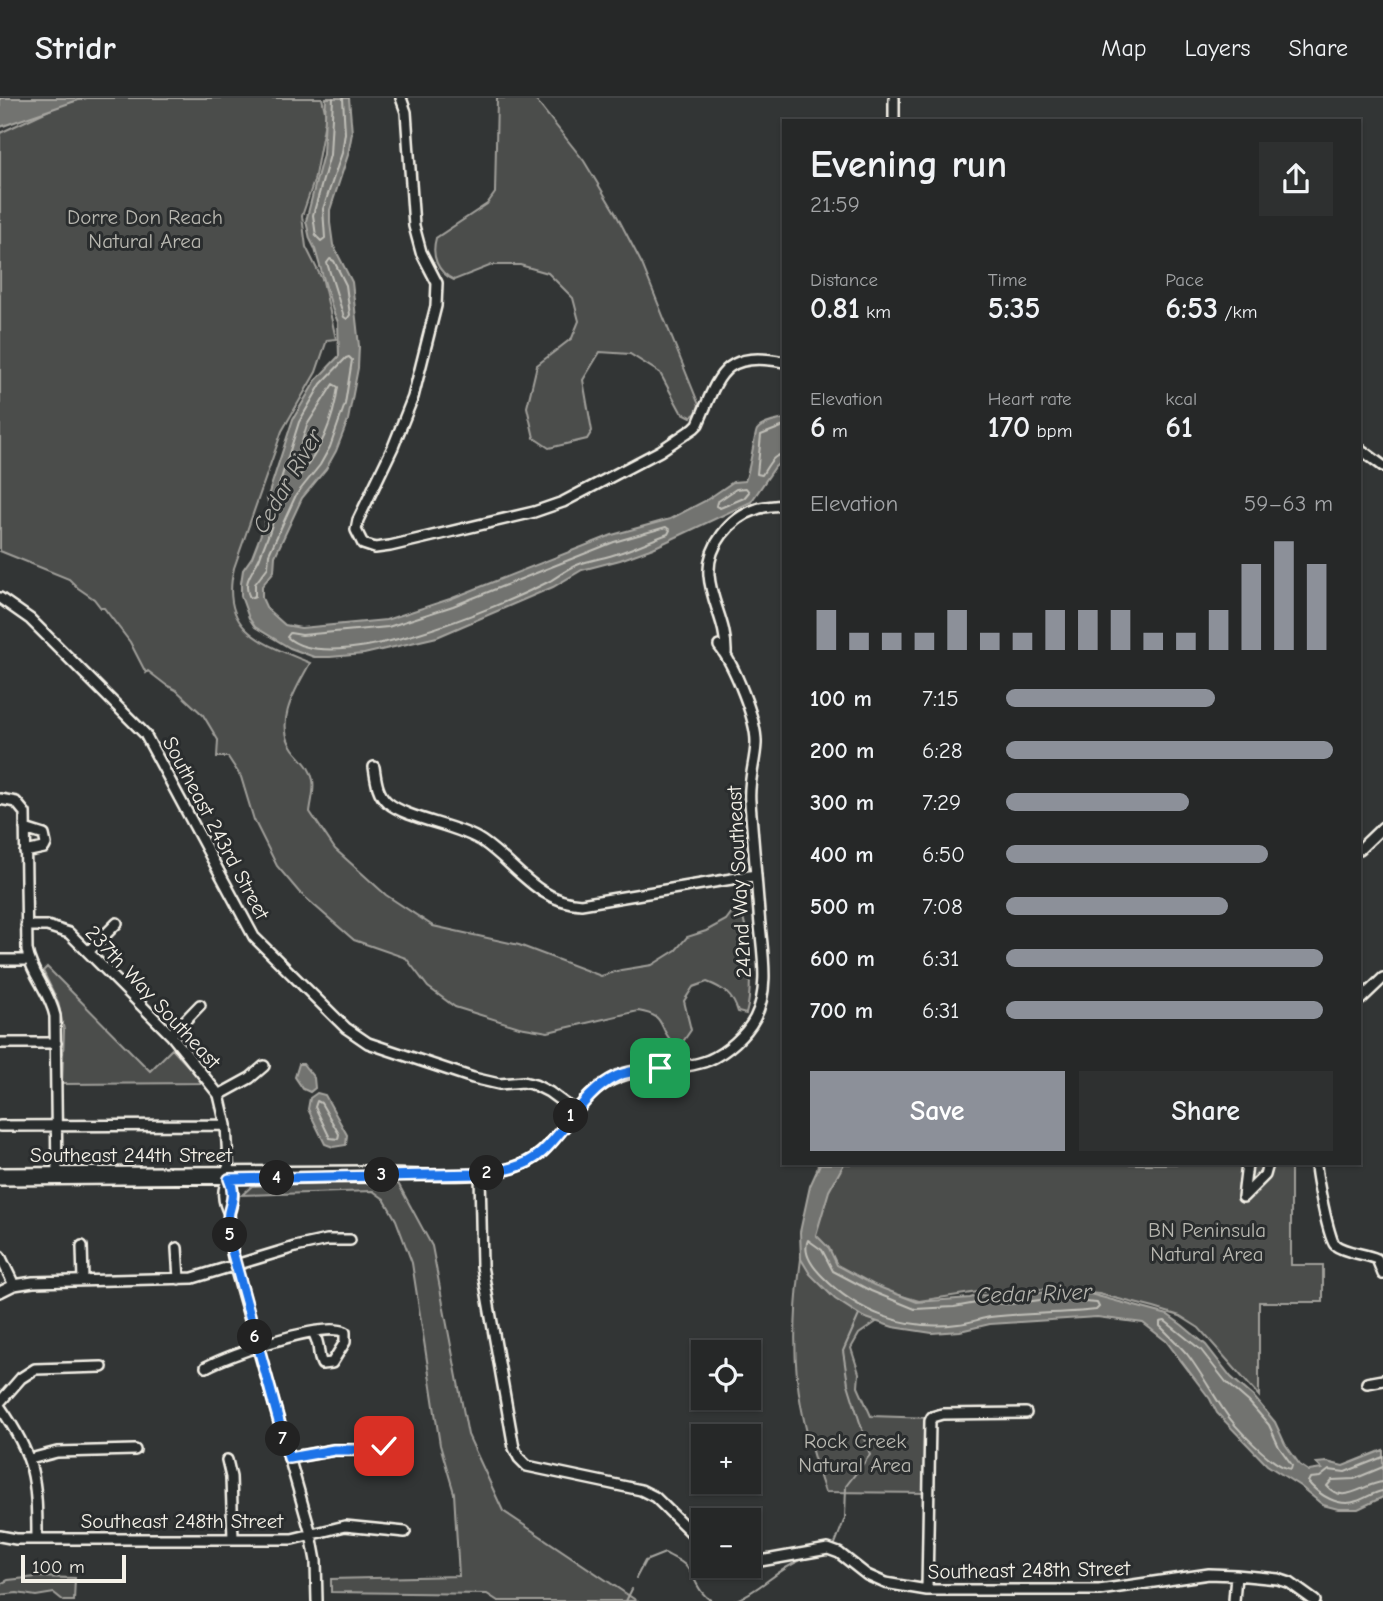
<!DOCTYPE html>
<meta charset="utf-8">
<style>
body{margin:0;font-family:"Comic Neue",sans-serif;background:#2e3030;color:#f1f3f6;height:100vh;display:flex;flex-direction:column;font-size:26px;white-space:nowrap}
*{box-sizing:border-box;margin:0}
p{font-size:23px;color:#a4a6a8}
.icon{flex:none;width:38px;height:38px;fill:none;stroke:currentColor;stroke-width:2;stroke-linecap:round;stroke-linejoin:round}
.map{position:relative;flex:1;overflow:hidden}
.panel{position:absolute;left:782px;top:21px;width:579px;height:1046px;display:flex;flex-direction:column;background:#262828;border-radius:0px;box-shadow:0 2px 5px #0004,0 0 0 2px #424445}
.panel>*{flex:none}
.tools{position:absolute;left:691px;top:1242px;display:grid;gap:14px}
.tools a{display:grid;place-items:center;width:70px;height:70px;border-radius:0px;background:#262828;box-shadow:0 2px 5px #0004,0 0 0 2px #424445;font-size:35px}
.scale{position:absolute;left:21px;bottom:18px;width:105px;box-sizing:border-box;padding-left:7px;border:4px solid #f4f1e8;border-top:0;font-size:19px;line-height:24px;white-space:nowrap;color:#f4f1e8;-webkit-text-stroke:5px #2a2d2e;paint-order:stroke}
.pin{position:absolute;display:grid;place-items:center;width:60px;height:60px;color:#fff;margin:-30px;border-radius:14px;box-shadow:0 4px 10px #0006}
.km{position:absolute;width:35px;height:35px;margin:-18px;border-radius:50%;background:#222;color:#fff;font-size:19px;line-height:35px;text-align:center}
.round{display:grid;place-items:center;flex:none;width:74px;height:74px;border-radius:0px;background:#2e3030}
.head{display:flex;align-items:center;justify-content:space-between;height:119px;padding:0 28px}
h1{font-size:38px;font-weight:600;line-height:52px}
.stats{display:grid;grid-template-columns:repeat(3,1fr);gap:10px;height:119px;padding:7px 28px}
.stats div{display:grid;align-content:center}
.stats b{font-size:30px;font-weight:600}
.stats small{font-size:19px;font-weight:400}
.stats p{font-size:19px}
.chart{height:196px;padding:14px 28px}
.chart p{display:flex;justify-content:space-between}
.chart svg{width:100%;height:126px;margin-top:7px;stroke:#8c9099;stroke-width:6}
.primary-button{display:flex;gap:14px;margin-top:auto;padding:14px 28px}
.primary-button a{flex:1;height:80px;border-radius:0px;background:#8c9099;color:#fff;font-size:28px;font-weight:600;line-height:80px;text-align:center}
.primary-button a+a{background:#2e3030;color:#f1f3f6}
ul{padding:0 28px;list-style:none;font-size:23px}
li{display:grid;grid-template-columns:112px 84px 1fr;align-items:center;height:52px}
li i{height:18px;border-radius:9px;background:#8c9099}
header{display:flex;align-items:center;gap:42px;box-sizing:border-box;height:98px;padding:0 35px;background:#262828;border-bottom:2px solid #424445}
header strong{font-size:33px}
nav{display:flex;gap:38px;margin-inline-start:auto;font-size:24px}
.map>svg:first-child{display:block}
.green{fill:#4b4d4c;stroke:#a09f9a;stroke-width:2}
.water{fill:#727370;stroke:#a6a5a0;stroke-width:2}
.lines{fill:none;stroke-linecap:round;stroke-linejoin:round}
.shore{stroke:#c0bfb8;stroke-width:2}
.stream{stroke:#a6a5a0;stroke-width:2}
.minor-casing{stroke:#f4f1e8;stroke-width:14}
.minor{stroke:#2a2d2e;stroke-width:9}
.route-casing{stroke:#fff;stroke-width:14}
.route{stroke:#1a73e8;stroke-width:9}
.labels{text-anchor:middle;stroke-width:6;stroke-linejoin:round;paint-order:stroke}
.park-label{font-size:21px;fill:#b9b8b1;stroke:#2a2d2e}
.street-label{font-size:21px;fill:#f4f1e8;stroke:#2a2d2e}
.water-label{font-size:23px;font-style:italic;fill:#b3b2ac;stroke:#2a2d2e}
</style>
<header>
<strong>Stridr</strong>
<nav><a>Map</a><a>Layers</a><a>Share</a></nav>
</header>
<div class="map">
<svg width="1383" height="1503" viewBox="0 0 1383 1503">
<rect width="100%" height="100%" fill="#323535"/>
<filter id="ink" filterUnits="userSpaceOnUse"><feTurbulence type="fractalNoise" baseFrequency=".0143" numOctaves="2"/><feDisplacementMap in="SourceGraphic" scale="14" xChannelSelector="R" yChannelSelector="G"/><feConvolveMatrix kernelMatrix="1 2 1 2 8 2 1 2 1" color-interpolation-filters="sRGB"/></filter>
<g filter="url(#ink)">
<path class="green" d="M87 0H322L326 18 314 83 302 118 306 149 323 183 336 241 327 242 316 274 282 333 234 470C219 533 262 545 310 565 298 588 273 624 293 651 301 662 310 667 313 682 315 692 311 704 310 714L335 751 386 797 433 828 519 847 601 878 621 872 652 867 676 852 687 839 706 833 726 822 732 814H741C750 836 753 893 746 916L738 914C733 897 723 890 707 884L693 889 684 903 691 932 682 945H673C656 927 668 918 638 913L548 934 519 929 455 909 428 889 406 860 354 842 299 794 277 768 254 722 241 679 228 659H217L218 642 203 617 176 592 166 587 148 573 146 575 130 544 104 510H101L94 501 78 490 69 481 0 453V35L62 6Z
M497 0H534L584 63 616 116 642 166 699 307 696 315 691 319 681 314 660 275 630 256 600 254 583 282 592 333 587 341 549 350 534 340 527 309 537 267 572 240 579 223 573 200 548 175 520 167H492L454 182C437 174 431 158 436 140L487 106 495 95Z
M47 869 150 973 172 951 204 985 62 986 64 932 58 904 43 873Z
M818 1066H1291V1167H1323V1204H1259V1298L1199 1230 1180 1218 1154 1210 1099 1196 1043 1191 978 1194 919 1203 899 1197 898 1209 859 1236 851 1250 859 1275 858 1289 871 1318 931 1320V1395L825 1394C812 1356 801 1319 797 1279 790 1209 804 1134 818 1066Z
M392 1082 399 1087 432 1148 468 1337 503 1413 637 1503H498L487 1496 331 1494V1481L459 1478 454 1395 440 1347 412 1165 396 1122 384 1101 373 1093 242 1097 252 1088Z
M36 1479 75 1480 74 1503H64L54 1495 36 1498 17 1495 0 1497V1486L8 1482Z"/>
<path class="water" d="M0 0H84L0 29Z
M326 0H349L352 35 348 57 330 112V125L333 147 352 184 359 248 358 270 348 322 336 353 326 371 302 400 275 458 274 473 262 488V500L267 511 285 527 301 530 386 522 450 501 612 437 670 421 705 403 733 384 745 383C750 372 755 334 757 332 762 325 776 323 784 321V361L775 369 751 404 653 450 620 462 582 472 553 489 437 539 364 556 330 559H314L290 550 255 529 249 520 241 498V485L243 472 252 459 264 428 269 407 267 401 293 321 316 282 339 258 338 224 333 213 315 151 310 141 306 123 323 56Z
M299 966H303L314 980 315 990 310 994 303 991 295 979Z
M317 995 325 997 347 1037 346 1047 333 1049 325 1046 308 1011 310 1000Z
M820 1066H844L829 1093 816 1137 829 1150 837 1167 874 1187 917 1204 970 1200 980 1197 1008 1199 1047 1194 1090 1196 1168 1217 1182 1227 1206 1247 1231 1279 1254 1299 1275 1324 1285 1346 1300 1367 1309 1373 1322 1371 1316 1365 1327 1364 1343 1368 1383 1352V1399L1358 1411H1338L1323 1407 1300 1388 1267 1367 1217 1315 1210 1301 1166 1243 1143 1225 1097 1219 990 1226 960 1233 932 1235 893 1229 863 1219 835 1201 810 1176 801 1161 800 1134 810 1088Z"/>
<g class="lines">
<path class="shore" d="M333 0 330 57 313 117 316 138 321 143 325 140 323 111 342 55 345 35 343 0
M330 161 334 163 346 187 350 217 347 221 344 219 327 165Z
M349 259 352 262 345 306 330 349 320 367 296 397 269 456 268 469 255 486V498L250 500C241 483 254 473 260 459 266 441 278 420 275 400L299 324 321 286 346 260Z
M333 286 338 289C333 324 321 352 298 380L294 381 292 377 307 327Z
M784 328 761 337 757 376 762 377C768 368 772 357 784 356
M746 390 749 394 744 400 720 410 716 408 717 404 736 391Z
M666 429 670 432 668 436C651 442 635 450 619 455 605 460 590 462 577 467 567 471 559 478 550 483 501 508 332 580 287 539L290 535 302 537 388 529 453 508 614 444Z
M317 1003 321 1005 339 1036 338 1041 330 1040 315 1009Z
M808 1142 822 1152 833 1173 871 1193 915 1211 954 1209 982 1204 1009 1206 1048 1201 1097 1205 1099 1209 1096 1212C1061 1216 1025 1215 990 1219 979 1221 969 1225 958 1226 907 1233 858 1215 823 1179 814 1170 802 1155 808 1142Z
M1165 1223 1201 1252 1226 1284 1249 1304 1269 1327 1279 1349 1292 1367 1291 1371C1273 1370 1233 1327 1223 1311 1211 1293 1200 1273 1187 1256 1178 1246 1169 1237 1160 1228V1224Z
M1383 1359 1345 1374 1329 1372 1320 1379 1310 1380 1308 1384C1319 1397 1339 1410 1357 1403 1366 1400 1374 1394 1383 1393
M1383 1369 1354 1381 1332 1382 1327 1388C1344 1408 1364 1385 1383 1384"/>
<path class="stream" d="M835 1446 845 1420 846 1388 870 1357 848 1286 843 1253 859 1217
M636 1480 645 1463 665 1455C671 1459 680 1462 685 1467 696 1479 697 1495 712 1503
M626 1503 632 1491
M734 1503C760 1493 776 1472 801 1462"/>
<g class="minor-casing">
<path id="minor" d="M401 0 406 14 414 128 421 154 437 185 436 208 413 299 393 349 358 422 356 432 363 446 375 450 390 448 534 414 563 404 660 353 694 330 698 326C719 278 722 252 784 264
M894 0V23
M1360 351 1383 368
M0 500 30 521 145 636 254 839 346 930 368 945 473 980 499 986 523 984 535 987 549 994 575 1013
M726 556C727 525 711 505 709 477 707 448 730 420 757 411 765 408 775 408 784 407
M374 669C376 682 377 695 387 704 408 722 456 726 482 743 516 766 537 804 581 806L756 777
M0 701 16 704 25 715 27 852C31 876 50 894 55 918L57 1078
M25 731 44 737 46 746 44 750 25 754
M1360 751 1383 729
M26 828H47L69 835 171 937 219 997 226 1027 229 1081C234 1091 233 1104 229 1115 223 1104 221 1091 229 1081
M89 853 117 825
M0 862H29
M1360 902 1383 880
M171 937 200 907
M0 945H56
M219 997 250 980 264 968
M0 1028 226 1027
M1316 1066C1316 1076 1329 1143 1335 1147 1345 1155 1364 1155 1377 1161L1383 1176
M0 1075 370 1073 387 1076 371 1079 0 1082
M387 1076C431 1076 507 1086 542 1054 565 1033 578 1002 606 985 638 966 676 975 709 962 727 954 746 937 755 920 771 889 761 848 759 815 756 778 753 741 750 704 748 683 755 666 756 646 757 623 734 566 719 548
M480 1076 482 1168 514 1350 519 1360 527 1368 641 1392 655 1399 704 1447
M1243 1099 1265 1077 1268 1066
M1243 1099 1247 1066
M229 1115 231 1149 235 1169 311 1436 316 1463 317 1503
M82 1148 83 1182
M177 1150 179 1181
M0 1158 14 1187
M0 1194 14 1187 33 1184 193 1180 295 1149 327 1142H350
M206 1269C228 1257 323 1223 345 1234V1244L332 1265 322 1266C316 1254 322 1250 313 1234
M1367 1285 1383 1282
M0 1304 21 1280 35 1271 102 1269
M0 1309C35 1359 37 1381 37 1441
M289 1360 334 1352H368L384 1348
M30 1361 57 1354 135 1352
M227 1362 231 1379 233 1440
M0 1438 16 1441H292L345 1428 405 1434
M749 1465 828 1451 839 1455 867 1477 885 1485 927 1492H1099L1209 1476 1236 1477 1278 1481 1290 1485 1315 1503
M927 1492 930 1323 932 1319 942 1316 1026 1315
M1234 1503 1236 1477"/>
</g>
<use href="#minor" class="minor"/>
</g>
</g>
<g class="lines" filter="url(#ink)">
<g class="route-casing">
<path id="route" d="M384 1348 368 1352H334L289 1360 231 1149C230 1138 227 1125 229 1114 232 1103 235 1093 229 1081L480 1076C502 1073 524 1070 541 1055 568 1031 583 994 617 978 630 972 646 972 660 970"/>
</g>
<use href="#route" class="route"/>
</g>
<g class="labels">
<g class="park-label">
<text x="145" y="126">Dorre Don Reach<tspan x="145" dy="24">Natural Area</tspan></text>
<text x="1207" y="1139">BN Peninsula<tspan x="1207" dy="24">Natural Area</tspan></text>
<text x="855" y="1350">Rock Creek<tspan x="855" dy="24">Natural Area</tspan></text>
</g>
<g class="street-label">
<text transform="translate(216 730) rotate(62)" y="7">Southeast 243rd Street</text>
<text transform="translate(739 784) rotate(-93)" y="7">242nd Way Southeast</text>
<text transform="translate(153 899) rotate(47)" y="7">237th Way Southeast</text>
<text x="131" y="1064">Southeast 244th Street</text>
<text x="182" y="1430">Southeast 248th Street</text>
<text transform="translate(1029 1472) rotate(-1)" y="7">Southeast 248th Street</text>
</g>
<g class="water-label">
<text transform="translate(287 383) rotate(-60)" y="8">Cedar River</text>
<text transform="translate(1034 1195) rotate(-2)" y="8">Cedar River</text>
</g>
</g>
</svg>
<div class="tools">
<a><svg class="icon" aria-label="locate" viewBox="0 0 24 24"><circle cx="12" cy="12" r="6"/><path d="M12 2v4M12 18v4M2 12h4M18 12h4"/></svg></a>
<a>+</a>
<a>−</a>
</div>
<div class="scale">100 m</div>
<div class="pin" style="left:660px;top:970px;background:#1e9e55"><svg class="icon" aria-label="arrive" viewBox="0 0 24 24"><path d="M6 21V4h12l-3 4 3 4H6"/></svg></div>
<div class="pin" style="left:384px;top:1348px;background:#d93025"><svg class="icon" aria-label="check" viewBox="0 0 24 24"><path d="M5 12l5 5 9-10"/></svg></div>
<b class="km" style="left:571px;top:1018px">1</b>
<b class="km" style="left:487px;top:1075px">2</b>
<b class="km" style="left:382px;top:1077px">3</b>
<b class="km" style="left:277px;top:1080px">4</b>
<b class="km" style="left:230px;top:1137px">5</b>
<b class="km" style="left:255px;top:1239px">6</b>
<b class="km" style="left:283px;top:1341px">7</b>
<section class="panel">
<div class="head"><div><h1>Evening run</h1><p>21:59</p></div><a class="round"><svg class="icon" aria-label="share" viewBox="0 0 24 24"><path d="M12 15V3M7 8l5-5 5 5M5 13v7h14v-7"/></svg></a></div>
<div class="stats">
<div><p>Distance</p><b>0.81<small> km</small></b></div>
<div><p>Time</p><b>5:35</b></div>
<div><p>Pace</p><b>6:53<small> /km</small></b></div>
</div>
<div class="stats">
<div><p>Elevation</p><b>6<small> m</small></b></div>
<div><p>Heart rate</p><b>170<small> bpm</small></b></div>
<div><p>kcal</p><b>61</b></div>
</div>
<div class="chart"><p><span>Elevation</span>59–63 m</p>
<svg viewBox="0 0 160 44" preserveAspectRatio="none"><path d="M5 44V30M15 44V38M25 44V38M35 44V38M45 44V30M55 44V38M65 44V38M75 44V30M85 44V30M95 44V30M105 44V38M115 44V38M125 44V30M135 44V14M145 44V6M155 44V14"/></svg>
</div>
<ul>
<li><b>100 m</b>7:15<i style="width:64%"></i></li>
<li><b>200 m</b>6:28<i style="width:100%"></i></li>
<li><b>300 m</b>7:29<i style="width:56%"></i></li>
<li><b>400 m</b>6:50<i style="width:80%"></i></li>
<li><b>500 m</b>7:08<i style="width:68%"></i></li>
<li><b>600 m</b>6:31<i style="width:97%"></i></li>
<li><b>700 m</b>6:31<i style="width:97%"></i></li>
</ul>
<div class="primary-button"><a>Save</a><a>Share</a></div>
</section>
</div>
